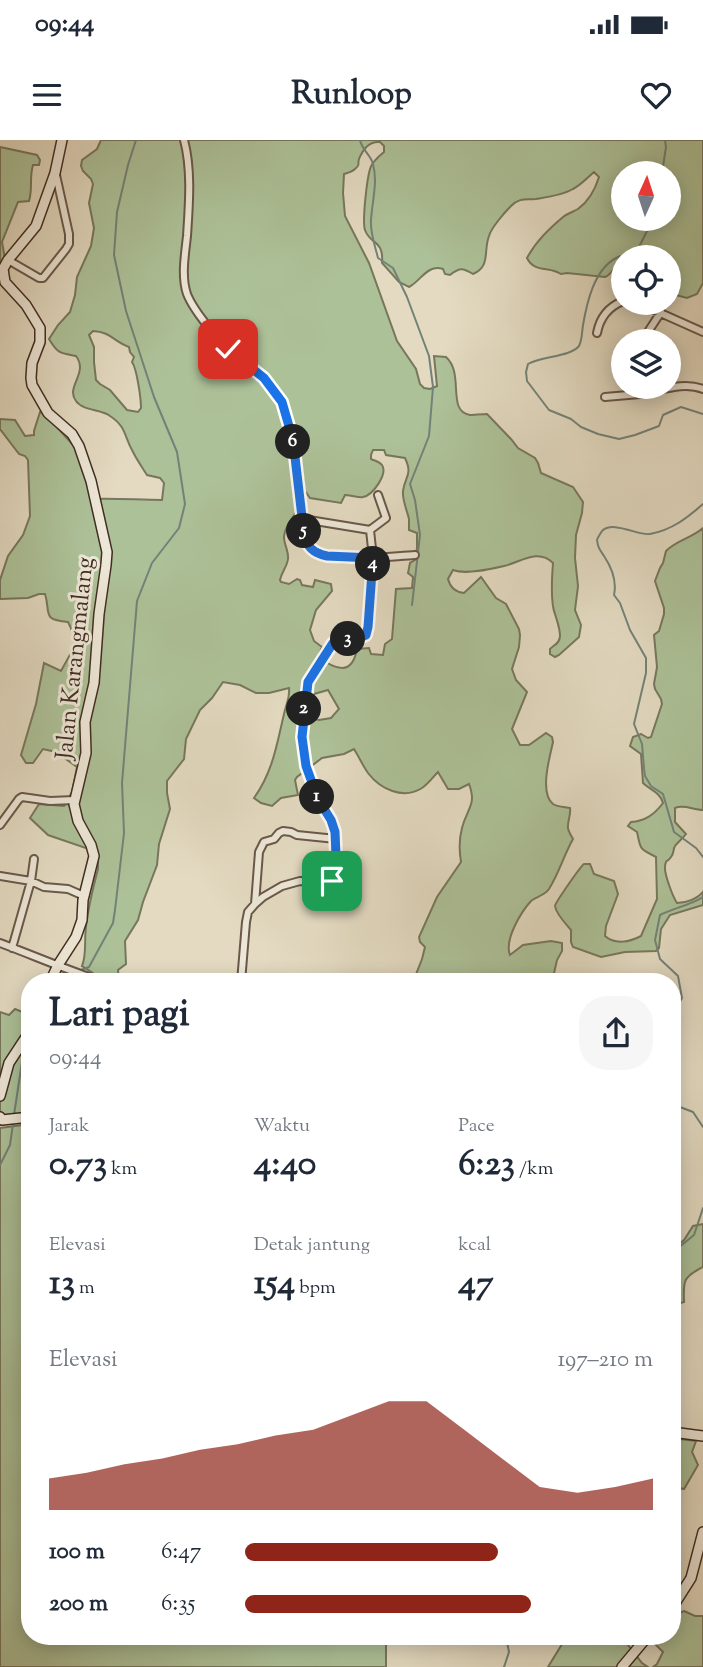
<!DOCTYPE html>
<html lang="id">
<meta charset="utf-8">
<style>
body{margin:0;font-family:"Sorts Mill Goudy",serif;background:#f6f6f7;color:#1f2937;height:100vh;display:flex;flex-direction:column;font-size:26px;white-space:nowrap}
*{box-sizing:border-box;margin:0}
p{font-size:23px;color:#747a83}
.icon{flex:none;width:38px;height:38px;fill:none;stroke:currentColor;stroke-width:2;stroke-linecap:round;stroke-linejoin:round}
.map{position:relative;flex:1;overflow:hidden}
.sheet{position:absolute;left:21px;top:833px;width:660px;height:672px;display:flex;flex-direction:column;background:#fff;border-radius:28px;box-shadow:0 4px 18px #0003}
.sheet>*{flex:none}
.needle{width:46px;rotate:3deg}
.buttons{position:absolute;left:611px;top:21px;display:grid;gap:14px}
.buttons a{display:grid;place-items:center;width:70px;height:70px;border-radius:50%;background:#fff;box-shadow:0 4px 18px #0003;font-size:35px}
.pin{position:absolute;display:grid;place-items:center;width:60px;height:60px;color:#fff;margin:-30px;border-radius:14px;box-shadow:0 4px 10px #0006}
.km{position:absolute;width:35px;height:35px;margin:-18px;border-radius:50%;background:#222;color:#fff;font-size:19px;line-height:35px;text-align:center}
.round{display:grid;place-items:center;flex:none;width:74px;height:74px;border-radius:28px;background:#f6f6f7}
.overview{display:flex;align-items:center;justify-content:space-between;height:119px;padding:0 28px}
h1{font-size:38px;font-weight:700;line-height:52px}
.stats{display:grid;grid-template-columns:repeat(3,1fr);gap:10px;height:119px;padding:7px 28px}
.stats div{display:grid;align-content:center}
.stats b{font-size:35px;font-weight:700}
.stats small{font-size:19px;font-weight:400}
.stats p{font-size:19px}
.chart{height:196px;padding:14px 28px}
.chart p{display:flex;justify-content:space-between}
.chart svg{width:100%;height:126px;margin-top:7px;fill:#8f2418;opacity:.7}
ul{padding:0 28px;list-style:none;font-size:23px}
li{display:grid;grid-template-columns:112px 84px 1fr;align-items:center;height:52px}
li i{height:18px;border-radius:9px;background:#8f2418}
.status{display:flex;justify-content:space-between;align-items:center;height:49px;padding:0 35px;background:#fff;direction:ltr}
.status svg{height:19px;fill:currentColor}
header{display:flex;justify-content:space-between;align-items:center;height:91px;padding:0 28px;background:#fff;font-size:32px;font-weight:700}
.map>svg:first-child{display:block}
.green{fill:#adc198;stroke:#77775d;stroke-width:2;fill-rule:evenodd}
.lines{fill:none;stroke-linecap:round;stroke-linejoin:round}
.stream{stroke:#738278;stroke-width:2}
.street-casing{stroke:#6a584a;stroke-width:10}
.secondary-casing{stroke:#412d22;stroke-width:12}
.street{stroke:#ede7d7;stroke-width:6}
.secondary{stroke:#ede7d7;stroke-width:9}
.route-casing{stroke:#fff;stroke-width:14}
.route{stroke:#1a73e8;stroke-width:9}
.labels{text-anchor:middle;stroke-width:6;stroke-linejoin:round;paint-order:stroke}
.street-label{font-size:24px;fill:#412d22;stroke:#ede7d7}
</style>
<div class="status"><b>09:44</b><svg viewBox="0 0 49 12"><path d="M0 12V9h3v3zM5 12V6h3v6zM10 12V3h3v9zM15 12V0h3v12zM26 1h20v11H26zM47 4h2v5h-2z"/></svg></div>
<header><svg class="icon" aria-label="menu" viewBox="0 0 24 24"><path d="M4 6h16M4 12h16M4 18h16"/></svg>Runloop<svg class="icon" aria-label="heart" viewBox="0 0 24 24"><path d="M12 20l-8-8c-3-5 5-10 8-4 3-6 11-1 8 4z"/></svg></header>
<div class="map">
<svg width="703" height="1527" viewBox="0 0 703 1527">
<rect width="100%" height="100%" fill="#e3dac1"/>
<filter id="stains"><feTurbulence type="fractalNoise" baseFrequency=".00286" numOctaves="4"/><feColorMatrix values="0 0 0 0 .2 0 0 0 0 .09 0 0 0 0 .02 0 0 0 .5 -.17"/></filter>
<radialGradient id="worn" r=".72"><stop offset=".6" stop-color="#630" stop-opacity="0"/><stop offset="1" stop-color="#630" stop-opacity=".3"/></radialGradient>
<path class="green" d="M101 0H703V143L697 154 687 158 676 155 669 159 668 117H623V121C615 124 613 134 605 137L567 133 561 134C550 126 534 133 527 118 536 101 549 89 563 77 568 73 573 72 578 69 589 61 595 50 599 37L594 32C588 37 581 45 573 49 563 55 548 57 536 59 526 60 520 57 511 66 505 72 491 88 489 96 483 112 491 126 473 134 463 128 460 127 450 135L445 134 443 129C427 124 421 141 409 147L399 142 382 123C384 99 370 105 365 90 362 81 367 39 370 29 372 22 379 16 384 12V6L380 2C370 1 363 9 359 19 357 25 361 24 355 29 352 32 347 33 344 34L343 53 345 76 369 123 397 201 416 229 420 244 424 248 430 249 437 246 434 216 446 217C465 234 446 271 470 275 473 275 483 274 487 274L511 299 518 308 535 318 538 323 541 333 573 347 583 362 582 373 576 395 575 418 578 446 575 470 581 485 579 497 559 515 555 517 550 514V509C554 505 560 503 560 496 560 488 557 481 555 474 550 462 552 436 553 423 538 408 521 422 504 426 491 429 466 435 453 430L448 439C450 447 455 452 464 453L481 437 496 458 506 464 519 489 520 495 519 507 512 529 516 540 527 552 512 589 520 605H529L546 593 552 597 553 602C550 616 539 653 553 664 557 667 565 667 570 668 571 675 568 679 568 686 567 690 571 695 573 699 564 715 559 733 549 749 544 756 537 756 531 761 521 772 504 800 510 815L523 805 551 801 562 803V811L557 820 552 842H413L422 819 425 807 420 802 419 797 437 757 461 722C459 710 459 699 462 688 467 668 477 665 469 644L459 649H448L438 632C433 637 428 644 422 648 403 660 380 649 368 633 363 626 359 617 354 609L344 614 322 618 297 637 295 640 298 655 281 658 272 666 261 663 254 658C274 630 277 602 285 570 287 562 290 557 289 548L269 553H256L240 545 223 542 212 558 200 570 186 599 184 619 167 641V653L170 669 159 704 157 725 143 762 138 780 125 801 126 824 118 830 119 842H95L93 833 82 826C87 814 84 800 86 787 88 767 93 748 98 729V721L86 708 48 695 30 678 39 664 64 666 72 652 77 627 56 612 43 609 33 623H26L21 615 36 564 44 523 61 531C72 510 80 505 68 482 41 480 51 473 45 454H39L28 458 0 459V440L8 416 23 395 30 376 28 320 25 316 19 314 0 289V279L15 280 25 296 34 295V291L40 272 45 274 74 306 85 329 92 359C116 358 139 360 162 360L164 343 160 338 147 335C142 327 137 320 133 312 124 297 127 287 110 276 101 269 83 271 76 261 65 247 89 233 76 216 60 213 58 214 49 199L58 185 70 172 75 155 77 137 91 106 94 88 89 63 93 44 91 39 83 31 81 26 82 20 97 9ZM623 33H668V79H623ZM93 191C111 192 113 201 129 207L130 212 134 217 132 222C137 229 141 259 141 268L138 272 127 270 110 250 100 244 96 240 94 222V207L89 195ZM373 310H384L386 315 405 318C413 335 405 336 403 351 402 360 407 370 409 379 409 382 409 386 409 390L417 393V408L415 420 410 423 408 433 413 437 412 448 396 449 392 499 385 504 383 515 371 514 369 508 357 509C352 536 336 530 318 517L322 507 314 501 310 490 316 470 332 451 331 444 315 440 313 447 302 445 300 440 297 439 289 444 281 442 280 440C282 431 287 427 288 419 289 411 284 405 284 397 284 387 292 380 296 372L294 354 305 351 310 358 341 363 345 355C351 355 356 358 363 357 373 355 388 334 382 325 379 321 375 321 371 319V315ZM328 550 339 569 331 578 319 580 314 579 311 572 310 556 314 554Z
M0 7 37 15 40 20 39 25H33C29 38 33 48 29 61L18 62 2 102 5 119 0 122Z
M703 388V670C693 670 684 664 675 668V682L686 694C683 698 678 702 675 706 673 709 674 714 671 717 667 723 666 718 665 726 664 734 673 757 677 763 686 763 697 759 703 752V765L670 775 661 789 659 808 656 811 625 812 601 817 573 807 571 802V790C566 784 556 774 555 766 555 763 580 727 584 724H590L594 734 614 741 618 754 606 786 605 796C615 805 630 802 641 796L657 759 656 717C638 708 641 709 637 692L628 686 631 682C645 681 654 675 663 663 660 652 650 650 643 643L641 614 630 606 633 597 641 594 648 598 651 597 662 564 661 559 655 549 654 544 657 527 654 495 659 491 664 474V468L655 441 660 428 663 423 666 411C677 400 692 398 703 388Z
M15 869 30 875V937L23 975 0 976V872L9 875Z
M30 984V1496H386V1527H0V988Z
M703 1084V1127C683 1137 683 1141 684 1162L681 1163 672 1156V1110L684 1100 693 1086Z
M672 1298 696 1301 692 1312 698 1325 684 1349 675 1347 672 1351Z
M684 1471 695 1476H703V1527H653L657 1524 663 1512 655 1504 654 1500 657 1496H672V1476Z
M567 1496H621L642 1523 648 1527H548Z"/>
<g class="lines">
<path class="stream" d="M360 0C362 10 371 15 373 24 378 42 372 62 371 80 370 93 375 106 378 118L393 128 407 157 429 216 433 247 429 296 410 344 415 360 420 395 412 465
M662 33 666 7 665 0
M653 79 637 111C630 113 622 115 616 118 594 130 587 162 583 185 582 191 582 201 579 206 570 217 542 216 528 224L526 232 527 241 549 270 571 279 581 287 598 294 619 299 635 295 659 286 663 275 681 267 703 274
M703 364C687 378 672 390 650 394 638 396 613 380 602 391 600 394 598 397 597 400 598 408 600 410 604 416 612 428 617 441 614 455L620 463 630 490 646 518V533L634 584 642 604 644 628 645 636 651 646 663 654 674 692 696 708 703 717
M78 831 89 827 113 783 115 770 124 693 122 643 137 461 152 423 179 388 185 364 177 312 154 257 126 171 114 115 117 72 128 25 136 0
M64 842 73 833
M672 876 682 858 678 836 660 819 655 800 660 775C674 768 690 765 703 757
M672 953 680 967 693 972 703 987
M14 975 22 922 30 903
M0 1025 10 1005 13 984
M672 1113 694 1095 703 1068
M504 1527 509 1512 507 1502 513 1496"/>
<g class="street-casing">
<path id="street" d="M184 0C192 30 189 65 187 96 185 115 181 136 187 154 194 172 222 205 237 217 245 224 255 229 263 237 300 273 299 345 304 394 306 402 308 408 315 412 334 424 392 416 415 415
M8 120 39 138H43L66 109 69 104V94L56 35
M638 163 703 192
M597 193C600 177 608 167 623 161
M642 201 661 172
M605 257C617 256 628 255 640 254 660 251 683 241 703 249
M370 390 386 378 378 355
M0 685 19 659 22 657 50 661 75 660
M0 736 31 741 44 747 68 749 84 756
M255 764 259 712 264 702 274 699 279 693 283 691 291 692 297 695 336 699
M0 803C35 816 69 831 104 842
M12 808 31 741 34 719
M241 842 246 782 248 772 255 764 263 757 282 746 300 741 326 744 332 741 334 738 336 716 335 692 331 680 318 659 306 626 303 611V581L308 542 330 505 338 500 363 497 366 494 368 487 373 418 370 390 303 379"/>
</g>
<g class="secondary-casing">
<path id="secondary" d="M50 842 58 825 76 797 82 780 83 760 94 716 91 705 78 681 74 664 86 613 85 582 94 543 99 474 106 425 107 412 91 341 79 306 72 294 48 273 32 245 31 238 32 223 40 202V188L26 165 5 142 3 129 8 120 36 86 55 33 62 0
M0 956 9 923 30 891
M0 977 2 980 30 977
M672 1292 703 1296
M672 1468 691 1438 703 1392
M622 1527 648 1496"/>
</g>
<use href="#street" class="street"/>
<use href="#secondary" class="secondary"/>
</g>
<g class="lines">
<g class="route-casing">
<path id="route" d="M228 209 264 238 282 262 293 300 304 394C307 407 313 413 327 416L373 418 368 487 366 495C355 501 343 497 333 503L308 542 302 597 306 626 318 659 331 680 335 692 336 716 334 738 332 741"/>
</g>
<use href="#route" class="route"/>
</g>
<g class="labels">
<g class="street-label">
<text transform="translate(74 518) rotate(-84)" y="8">Jalan Karangmalang</text>
</g>
</g>
<rect width="100%" height="100%" filter="url(#stains)"/>
<rect width="100%" height="100%" fill="url(#worn)"/>
</svg>
<div class="buttons">
<a><svg class="needle" viewBox="-14 -14 28 28"><path d="M0-13l5 13h-10z" fill="#e53935"/><path d="M0 13l5-13h-10z" fill="#747a83"/></svg></a>
<a><svg class="icon" aria-label="locate" viewBox="0 0 24 24"><circle cx="12" cy="12" r="6"/><path d="M12 2v4M12 18v4M2 12h4M18 12h4"/></svg></a>
<a><svg class="icon" aria-label="layers" viewBox="0 0 24 24"><path d="M12 4l9 5-9 5-9-5zM3 14l9 5 9-5"/></svg></a>
</div>
<div class="pin" style="left:332px;top:741px;background:#1e9e55"><svg class="icon" aria-label="arrive" viewBox="0 0 24 24"><path d="M6 21V4h12l-3 4 3 4H6"/></svg></div>
<div class="pin" style="left:228px;top:209px;background:#d93025"><svg class="icon" aria-label="check" viewBox="0 0 24 24"><path d="M5 12l5 5 9-10"/></svg></div>
<b class="km" style="left:317px;top:657px">1</b>
<b class="km" style="left:304px;top:569px">2</b>
<b class="km" style="left:348px;top:499px">3</b>
<b class="km" style="left:373px;top:424px">4</b>
<b class="km" style="left:304px;top:391px">5</b>
<b class="km" style="left:293px;top:302px">6</b>
<section class="sheet">
<div class="overview"><div><h1>Lari pagi</h1><p>09:44</p></div><a class="round"><svg class="icon" aria-label="share" viewBox="0 0 24 24"><path d="M12 15V3M7 8l5-5 5 5M5 13v7h14v-7"/></svg></a></div>
<div class="stats">
<div><p>Jarak</p><b>0.73<small> km</small></b></div>
<div><p>Waktu</p><b>4:40</b></div>
<div><p>Pace</p><b>6:23<small> /km</small></b></div>
</div>
<div class="stats">
<div><p>Elevasi</p><b>13<small> m</small></b></div>
<div><p>Detak jantung</p><b>154<small> bpm</small></b></div>
<div><p>kcal</p><b>47</b></div>
</div>
<div class="chart"><p><span>Elevasi</span>197–210 m</p>
<svg viewBox="0 0 160 44" preserveAspectRatio="none"><path d="M0 44V33L10 31L20 28L30 26L40 23L50 21L60 18L70 16L80 11L90 6L100 6L110 16L120 26L130 36L140 38L150 36L160 33V44z"/></svg>
</div>
<ul>
<li><b>100 m</b>6:47<i style="width:62%"></i></li>
<li><b>200 m</b>6:35<i style="width:70%"></i></li>
</ul>
</section>
</div>
